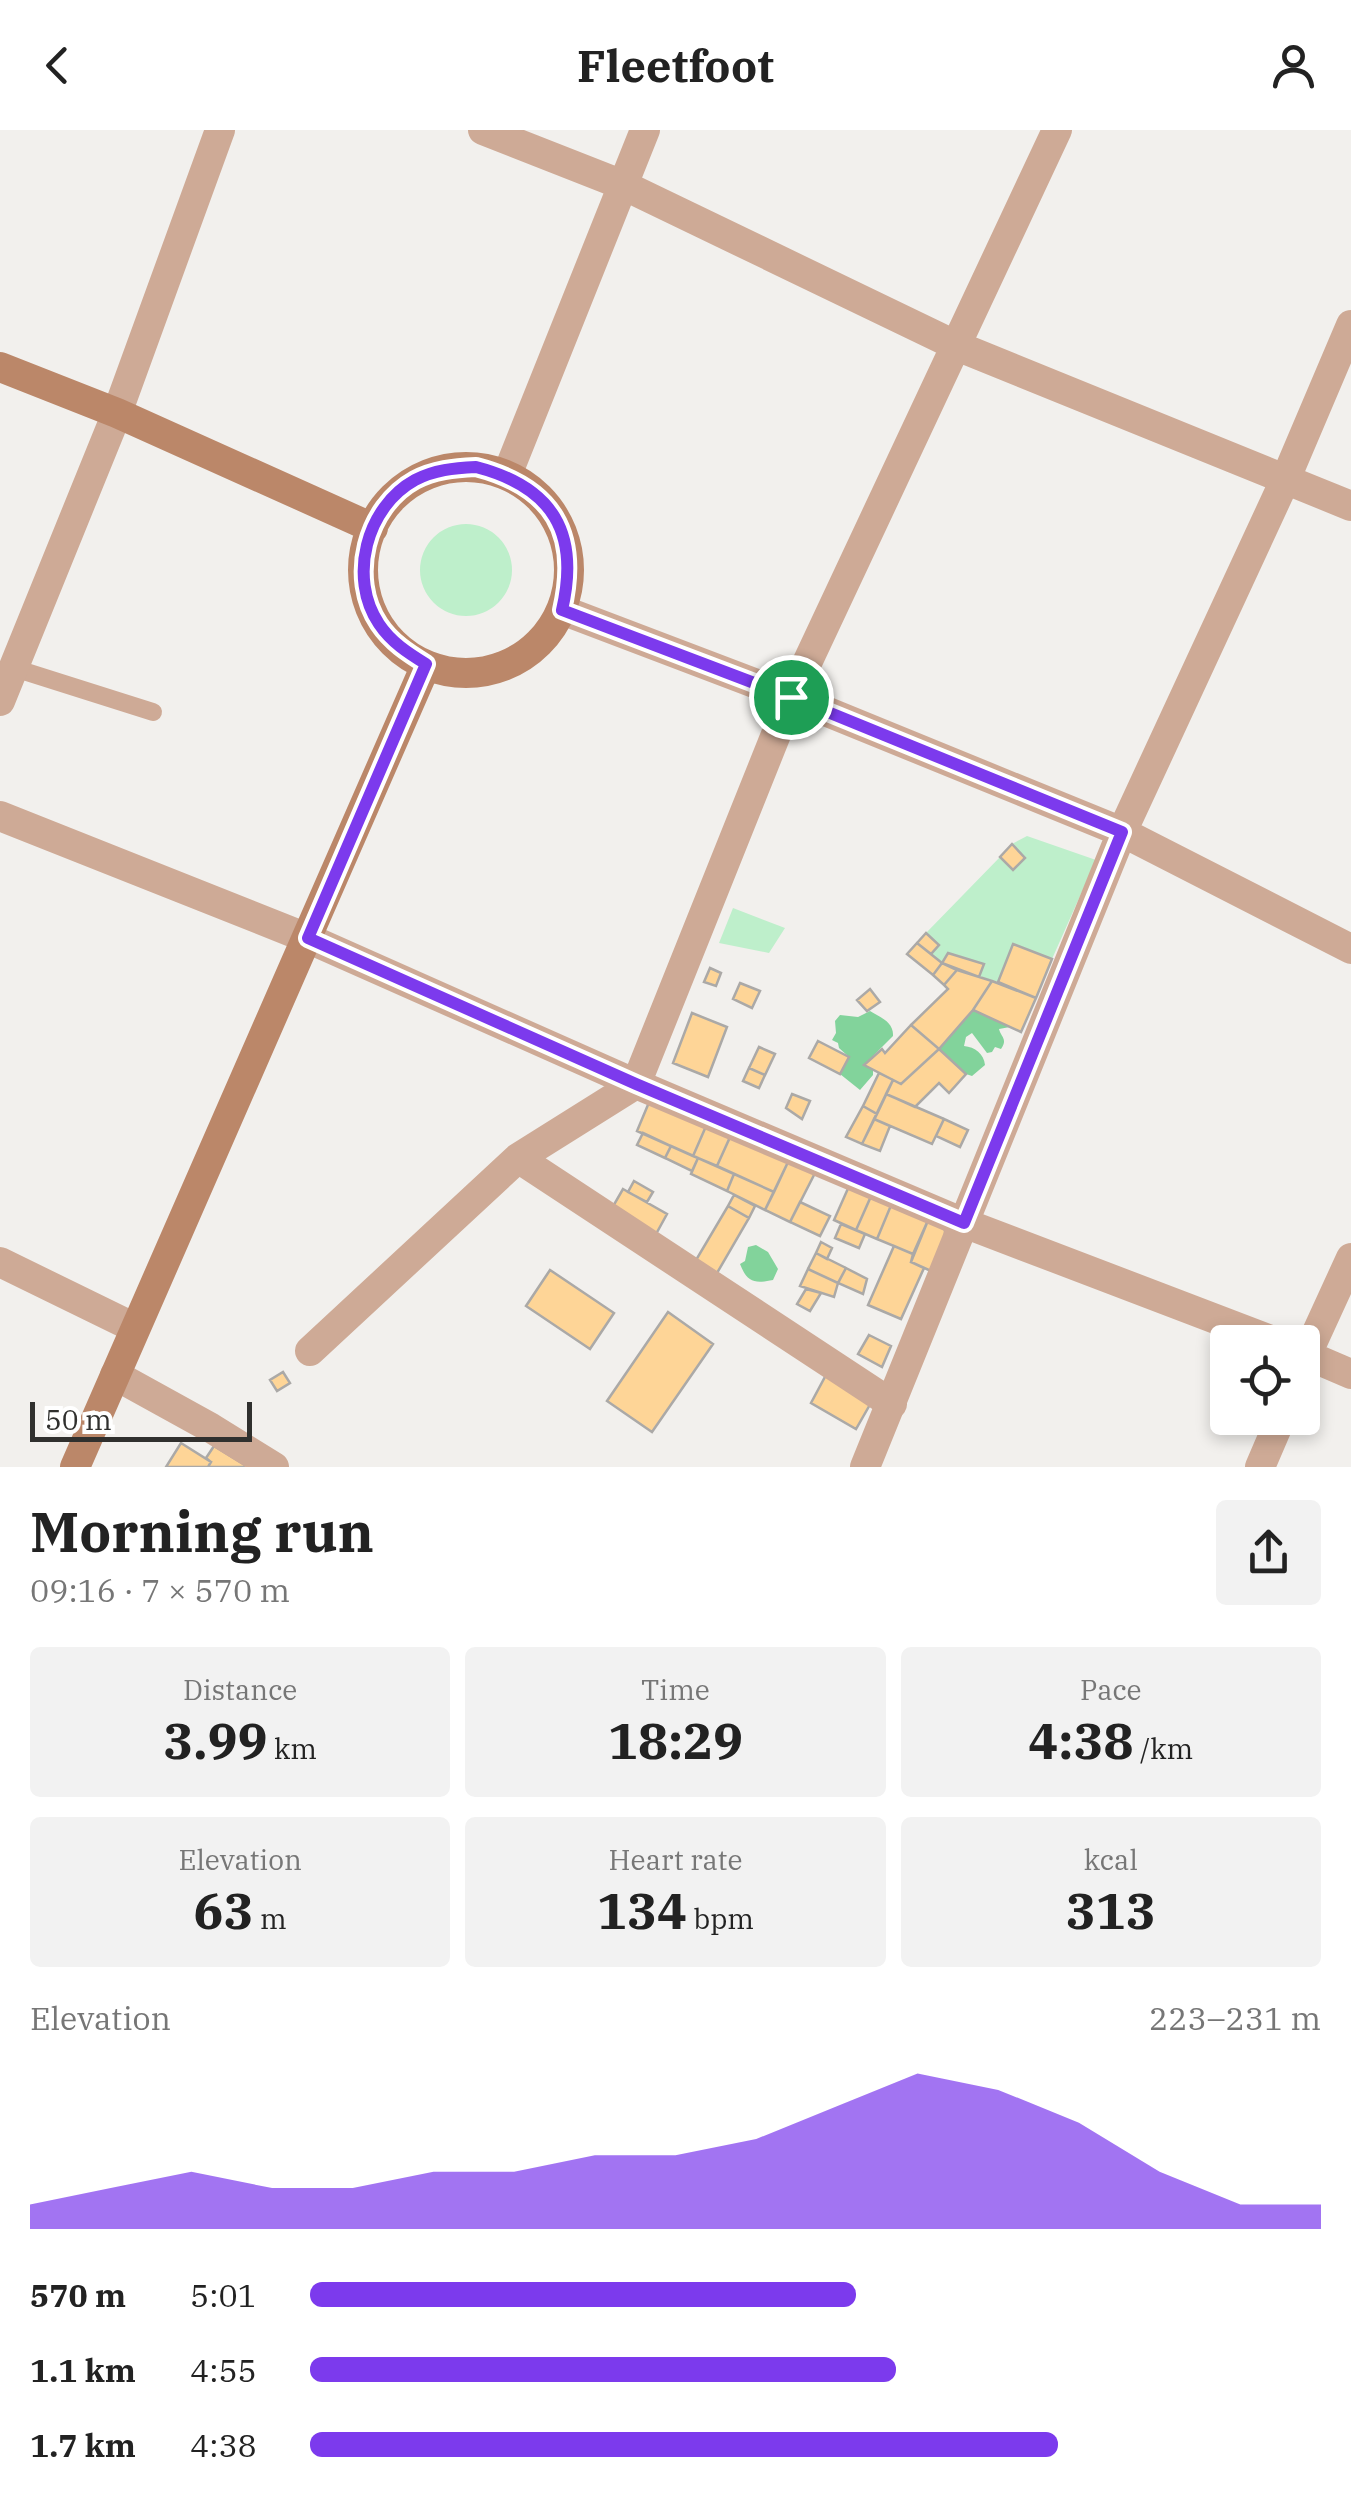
<!DOCTYPE html>
<meta charset="utf-8">
<style>
body{margin:0;font-family:"IBM Plex Serif",serif;background:#f2f2f2;color:#222;height:100vh;display:flex;flex-direction:column;font-size:38px;white-space:nowrap}
*{box-sizing:border-box;margin:0}
p{font-size:32px;color:#767676}
.icon{flex:none;width:55px;height:55px;fill:none;stroke:currentColor;stroke-width:2;stroke-linecap:round;stroke-linejoin:round}
.map{position:relative;height:1337px;overflow:hidden}
.details{display:flex;flex-direction:column;background:#fff;flex:1}
.details>*{flex:none}
.tools{position:absolute;left:1210px;top:1195px;display:grid;gap:20px}
.tools a{display:grid;place-items:center;width:110px;height:110px;border-radius:10px;background:#fff;box-shadow:0 5px 15px #0003;font-size:50px}
.scale{position:absolute;left:30px;bottom:25px;width:222px;box-sizing:border-box;padding-left:10px;border:5px solid #30302e;border-top:0;font-size:28px;line-height:35px;white-space:nowrap;color:#30302e;-webkit-text-stroke:8px #fff;paint-order:stroke}
.pin{position:absolute;display:grid;place-items:center;width:85px;height:85px;color:#fff;margin:-42px;border:5px solid #fff;border-radius:50%;box-shadow:0 2px 10px #0007}
.round{display:grid;place-items:center;flex:none;width:105px;height:105px;border-radius:10px;background:#f2f2f2}
.overview{display:flex;align-items:center;justify-content:space-between;height:170px;padding:0 30px}
h1{font-size:55px;font-weight:800;line-height:75px}
.stats{display:grid;grid-template-columns:repeat(3,1fr);gap:15px;height:170px;padding:10px 30px}
.stats div{display:grid;align-content:center;border-radius:10px;background:#f2f2f2;text-align:center}
.stats b{font-size:50px;font-weight:800}
.stats small{font-size:28px;font-weight:400}
.stats p{font-size:28px}
.chart{height:280px;padding:20px 30px}
.chart p{display:flex;justify-content:space-between}
.chart svg{width:100%;height:180px;margin-top:10px;fill:#7c3aed;opacity:.7}
ul{padding:0 30px;list-style:none;font-size:32px}
li{display:grid;grid-template-columns:160px 120px 1fr;align-items:center;height:75px}
li i{height:25px;border-radius:12px;background:#7c3aed}
header{display:flex;justify-content:space-between;align-items:center;height:130px;padding:0 30px;background:#fff;font-size:45px;font-weight:800}
.map>svg:first-child{display:block}
.green{fill:#beefcb}
.forest{fill:#82d39b}
.building{fill:#fed597;stroke:#aba9a7;stroke-width:2.5}
.lines{fill:none;stroke-linecap:round;stroke-linejoin:round}
.lane{stroke:#ceaa96;stroke-width:18}
.street{stroke:#ceaa96;stroke-width:30}
.secondary{stroke:#bb8769;stroke-width:30}
.route-casing{stroke:#fff;stroke-width:20}
.route{stroke:#7c3aed;stroke-width:12}
</style>
<header><svg class="icon" aria-label="back" viewBox="0 0 24 24"><path d="M15 5l-7 7 7 7"/></svg>Fleetfoot<svg class="icon" aria-label="person" viewBox="0 0 24 24"><circle cx="12" cy="8" r="4"/><path d="M4 21q1-7 8-7t8 7"/></svg></header>
<div class="map">
<svg width="1351" height="1337" viewBox="0 0 1351 1337">
<rect width="100%" height="100%" fill="#f2f0ed"/>
<path class="green" d="M420 440a46 46 0 1 1 92 0a46 46 0 1 1-92 0Z
M1027 706 1096 730 1052 829 1014 814 998 852 979 847 983 834 949 823 942 833 931 824 938 815 926 803 1000 727 1014 739 1025 727 1012 714Z
M733 778 785 798 769 823 719 813Z"/>
<path class="forest" d="M973 880 1010 897 999 899C1001 907 1008 909 1001 919L995 917 992 922 987 923 972 903 966 907 964 916C975 917 984 924 985 935L972 946 966 944 939 919Z
M870 881C880 887 894 892 893 906L864 935 873 940V945L860 960 840 944 849 927 839 918 838 913 832 910 836 903 835 891 840 885 858 887Z
M756 1115 768 1122 778 1139 773 1150C754 1154 747 1152 740 1134L745 1131 748 1117Z"/>
<path class="building" d="M1012 714 1025 728 1013 740 1000 727Z
M926 803 939 815 931 824 917 813Z
M917 813 942 833 933 845 907 824Z
M1013 814 1052 829 1036 868 998 852Z
M948 823 984 834 979 847 942 833Z
M942 833 957 840 944 855 933 845Z
M710 838 721 843 716 856 704 852Z
M957 840 992 851 973 880 939 919 911 895 948 859 944 855Z
M992 851 1036 868 1021 902 973 880Z
M740 853 760 861 752 878 733 869Z
M870 859 880 872 867 881 857 870Z
M692 883 727 897 708 947 673 933Z
M911 895 939 919 901 954 864 935 882 919 885 923Z
M818 911 849 927 840 944 809 928Z
M759 917 775 924 765 945 749 938Z
M939 919 966 944 949 963 939 953 915 977 886 964 893 950 901 954Z
M749 938 765 945 759 958 743 951Z
M879 943 893 950 877 984 863 976Z
M792 964 810 971 802 989 786 978Z
M886 964 944 989 932 1014 874 989Z
M650 970 707 994 693 1026 637 1001Z
M863 976 877 984 862 1014 846 1007Z
M874 989 890 996 880 1021 862 1014Z
M944 989 968 1000 960 1017 936 1006Z
M707 994 731 1005 717 1036 693 1026Z
M643 1003 671 1016 665 1028 637 1015Z
M731 1005 789 1030 774 1062 717 1036Z
M671 1016 698 1028 692 1041 665 1028Z
M698 1028 734 1044 727 1061 691 1044Z
M789 1030 815 1043 790 1092 765 1080Z
M734 1044 774 1062 765 1080 727 1061Z
M634 1051 653 1062 647 1072 628 1062Z
M850 1054 872 1064 856 1100 834 1090Z
M623 1059 667 1084 656 1104 612 1078Z
M872 1064 892 1073 877 1109 856 1100Z
M734 1065 755 1076 749 1088 728 1076Z
M800 1072 830 1086 820 1106 790 1092Z
M892 1073 929 1088 913 1124 877 1109Z
M728 1076 749 1088 717 1143 696 1130Z
M929 1088 945 1100V1107L931 1141 911 1132Z
M841 1094 865 1104 859 1118 835 1108Z
M821 1112 832 1118 827 1129 816 1123Z
M894 1116 913 1124 911 1132 924 1138 901 1189 868 1175Z
M816 1123 846 1138 838 1153 808 1139Z
M846 1138 867 1149 863 1164 838 1153Z
M808 1139 838 1153 834 1167 800 1156Z
M550 1140 614 1183 590 1219 526 1176Z
M806 1159 821 1163 810 1181 797 1174Z
M668 1182 713 1214 652 1302 607 1271Z
M869 1205 891 1216 882 1237 858 1224Z
M283 1242 290 1253 277 1261 270 1250Z
M826 1245 872 1271 856 1299 811 1273Z
M181 1313 211 1332 208 1337H166Z
M214 1316 245 1335 244 1337H208L211 1332 206 1328Z"/>
<g class="lines">
<path class="lane" d="M14 538 153 582"/>
<path class="street" d="M483 0 623 55 957 216 1351 376
M507 345 645 0
M562 480 791 567 1122 702 1351 819
M0 571 117 283 220 0
M0 686 307 808 636 954 964 1093 1276 1212
M518 1028 892 1274
M0 1132 135 1198
M310 1221 518 1028 636 954 791 567 1057 0
M1302 1223 1351 1244
M1302 1235 1351 1128
M115 1245 211 1298 274 1337
M865 1337 1122 702 1286 348 1351 195
M1260 1337 1281 1288"/>
<path class="secondary" d="M0 237 117 283 373 398
M363 440a103 103 0 1 1 206 0a103 103 0 1 1-206 0Z
M75 1337 426 535"/>
</g>
<g class="lines">
<g class="route-casing">
<path id="route" d="M476 337C553 357 580 403 562 480L791 567 1122 702 964 1093 636 954 308 808 426 534C408 523 391 512 379 494 348 448 366 377 415 350 434 340 454 338 476 337Z"/>
</g>
<use href="#route" class="route"/>
</g>
</svg>
<div class="tools">
<a><svg class="icon" aria-label="locate" viewBox="0 0 24 24"><circle cx="12" cy="12" r="6"/><path d="M12 2v4M12 18v4M2 12h4M18 12h4"/></svg></a>
</div>
<div class="scale">50 m</div>
<div class="pin" style="left:791px;top:567px;background:#1e9e55"><svg class="icon" aria-label="arrive" viewBox="0 0 24 24"><path d="M6 21V4h12l-3 4 3 4H6"/></svg></div>
</div>
<section class="details">
<div class="overview"><div><h1>Morning run</h1><p>09:16 · 7 × 570 m</p></div><a class="round"><svg class="icon" aria-label="share" viewBox="0 0 24 24"><path d="M12 15V3M7 8l5-5 5 5M5 13v7h14v-7"/></svg></a></div>
<div class="stats">
<div><p>Distance</p><b>3.99<small> km</small></b></div>
<div><p>Time</p><b>18:29</b></div>
<div><p>Pace</p><b>4:38<small> /km</small></b></div>
</div>
<div class="stats">
<div><p>Elevation</p><b>63<small> m</small></b></div>
<div><p>Heart rate</p><b>134<small> bpm</small></b></div>
<div><p>kcal</p><b>313</b></div>
</div>
<div class="chart"><p><span>Elevation</span>223–231 m</p>
<svg viewBox="0 0 160 44" preserveAspectRatio="none"><path d="M0 44V38L10 34L20 30L30 34L40 34L50 30L60 30L70 26L80 26L90 22L100 14L110 6L120 10L130 18L140 30L150 38L160 38V44z"/></svg>
</div>
<ul>
<li><b>570 m</b>5:01<i style="width:54%"></i></li>
<li><b>1.1 km</b>4:55<i style="width:58%"></i></li>
<li><b>1.7 km</b>4:38<i style="width:74%"></i></li>
</ul>
</section>
